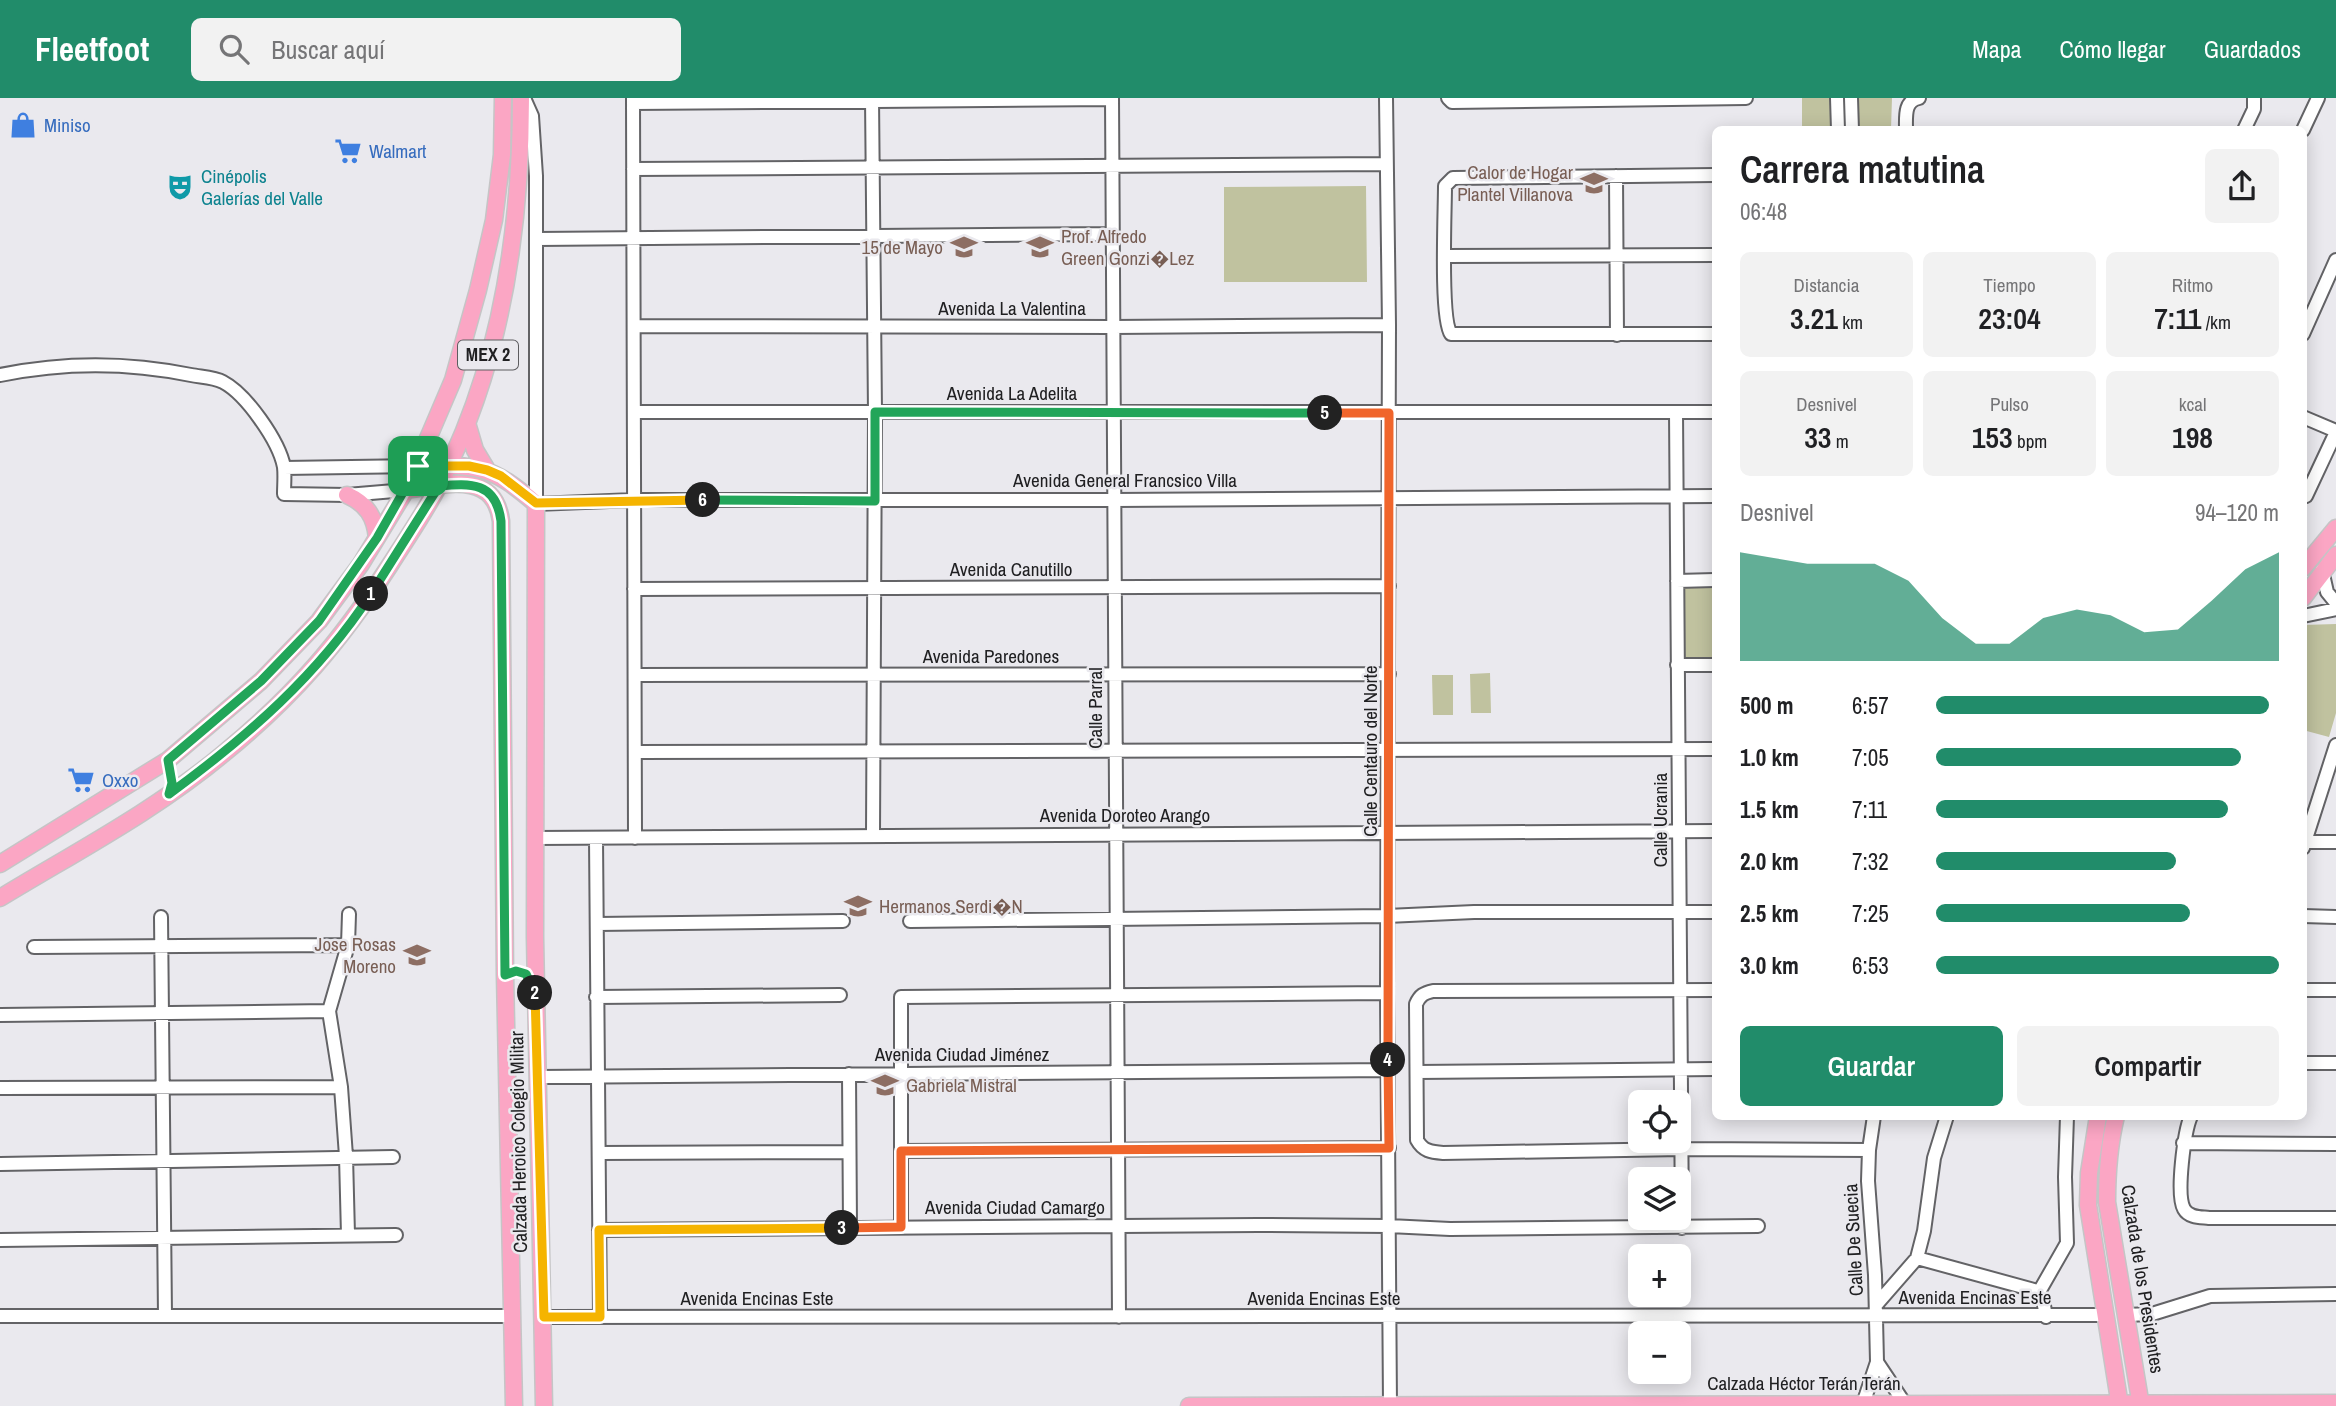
<!DOCTYPE html>
<html lang="es">
<meta charset="utf-8">
<style>
body{margin:0;font-family:"Archivo Narrow",sans-serif;background:#f2f2f2;color:#202124;height:100vh;display:flex;flex-direction:column;font-size:26px;white-space:nowrap}
*{box-sizing:border-box;margin:0}
p{font-size:23px;color:#757577}
.icon{flex:none;width:38px;height:38px;fill:none;stroke:currentColor;stroke-width:2;stroke-linecap:round;stroke-linejoin:round}
.map{position:relative;flex:1;overflow:hidden}
.drawer{position:absolute;left:1712px;top:28px;width:595px;height:994px;display:flex;flex-direction:column;background:#fff;border-radius:10px;box-shadow:0 4px 18px #0003}
.drawer>*{flex:none}
.fabs{position:absolute;left:1628px;top:992px;display:grid;gap:14px}
.fabs a{display:grid;place-items:center;width:63px;height:63px;border-radius:10px;background:#fff;box-shadow:0 4px 18px #0003;font-size:35px}
.pin{position:absolute;display:grid;place-items:center;width:60px;height:60px;color:#fff;margin:-30px;border-radius:14px;box-shadow:0 4px 10px #0006}
.km{position:absolute;width:35px;height:35px;margin:-18px;border-radius:50%;background:#222;color:#fff;font-size:19px;line-height:35px;text-align:center}
.round{display:grid;place-items:center;flex:none;width:74px;height:74px;border-radius:10px;background:#f2f2f2}
.headline{display:flex;align-items:center;justify-content:space-between;height:119px;padding:0 28px}
h1{font-size:38px;font-weight:600;line-height:52px}
.metrics{display:grid;grid-template-columns:repeat(3,1fr);gap:10px;height:119px;padding:7px 28px}
.metrics div{display:grid;align-content:center;border-radius:10px;background:#f2f2f2;text-align:center}
.metrics b{font-size:30px;font-weight:600}
.metrics small{font-size:19px;font-weight:400}
.metrics p{font-size:19px}
.chart{height:196px;padding:14px 28px}
.chart p{display:flex;justify-content:space-between}
.chart svg{width:100%;height:126px;margin-top:7px;fill:#218c6a;opacity:.7}
.action{display:flex;gap:14px;margin-top:auto;padding:14px 28px}
.action a{flex:1;height:80px;border-radius:10px;background:#218c6a;color:#fff;font-size:28px;font-weight:600;line-height:80px;text-align:center}
.action a+a{background:#f2f2f2;color:#202124}
ul{padding:0 28px;list-style:none;font-size:23px}
li{display:grid;grid-template-columns:112px 84px 1fr;align-items:center;height:52px}
li i{height:18px;border-radius:9px;background:#218c6a}
header{display:flex;align-items:center;gap:42px;box-sizing:border-box;height:98px;padding:0 35px;background:#218c6a;color:#fff}
header strong{font-size:33px}
nav{display:flex;gap:38px;margin-inline-start:auto;font-size:24px}
.search{width:490px;height:63px;background:#f2f2f2;display:flex;align-items:center;gap:18px;box-sizing:border-box;padding:0 24px;border-radius:10px;color:#757577;font-size:26px}
.map>svg:first-child{display:block}
.green{fill:#c0c29f}
.lines{fill:none;stroke-linecap:round;stroke-linejoin:round}
.minor-casing{stroke:#636366;stroke-width:16}
.major-casing{stroke:#c5c5c6;stroke-width:19}
.minor{stroke:#fff;stroke-width:12}
.major{stroke:#fba6c4;stroke-width:16}
.split-1-casing{stroke:#fff;stroke-width:14}
.split-2-casing{stroke:#fff;stroke-width:14}
.split-3-casing{stroke:#fff;stroke-width:14}
.split-4-casing{stroke:#fff;stroke-width:14}
.split-5-casing{stroke:#fff;stroke-width:14}
.split-6-casing{stroke:#fff;stroke-width:14}
.split-7-casing{stroke:#fff;stroke-width:14}
.split-1{stroke:#22a559;stroke-width:9}
.split-2{stroke:#22a559;stroke-width:9}
.split-3{stroke:#f5b400;stroke-width:9}
.split-4{stroke:#f0652b;stroke-width:9}
.split-5{stroke:#f0652b;stroke-width:9}
.split-6{stroke:#22a559;stroke-width:9}
.split-7{stroke:#f5b400;stroke-width:9}
.labels{text-anchor:middle;stroke-width:5;stroke-linejoin:round;paint-order:stroke}
.shield{fill:#eae9ee;stroke:#5d5c5f;stroke-width:2}
.shield-label{font-size:18px;font-weight:bold;fill:#202022}
.shop-label{font-size:19px;fill:#366cbe;stroke:#eae9ee;text-anchor:start}
.education-label{font-size:19px;fill:#785e54;stroke:#eae9ee;text-anchor:end}
.culture-label{font-size:19px;fill:#0d838f;stroke:#eae9ee;text-anchor:start}
.street-label{font-size:19px;fill:#202022;stroke:#eae9ee}
</style>
<header>
<strong>Fleetfoot</strong>
<div class="search"><svg class="icon" aria-label="search" viewBox="0 0 24 24"><circle cx="10" cy="10" r="6"/><path d="M15 15l6 6"/></svg>Buscar aquí</div>
<nav><a>Mapa</a><a>Cómo llegar</a><a>Guardados</a></nav>
</header>
<div class="map">
<svg width="2336" height="1308" viewBox="0 0 2336 1308">
<rect width="100%" height="100%" fill="#eae9ee"/>
<path class="green" d="M1802 0H1830V31H1802Z
M1859 0H1892L1891 31H1859Z
M1366 88 1367 184H1224V89Z
M1677 484H1715V566L1678 567Z
M2336 526V615L2329 639 2303 632V527Z
M1490 575 1491 615H1471L1470 576Z
M1432 577H1453V617H1433Z"/>
<g class="lines">
<g class="minor-casing">
<path id="minor" d="M524 0 532 18 536 78V406L634 402H1114L1715 398
M633 0 635 740
M872 0 875 314 873 738
M1112 0 1119 1219
M1386 0 1389 227 1387 895 1390 1307
M1448 0 1452 4 1746 0
M1837 0 1838 32
M1851 0 1852 32
M633 5 1112 1
M1906 32C1906 18 1904 3 1919 0
M2244 32 2254 11V0
M2303 32 2318 0
M633 71 1386 66
M1715 77 1453 80 1445 88C1445 114 1440 221 1451 236H1715
M1616 78 1617 237
M537 141 1113 136
M1445 158 1715 157
M634 228 1113 229 1389 227
M2303 236 2336 162
M0 277C63 264 128 264 191 277 201 279 214 279 223 284 246 296 279 343 284 369 285 378 284 388 284 396L347 397 406 392
M634 314H1715
M1676 314 1682 1130
M2303 319 2336 333
M284 370 418 368
M2306 398 2336 334
M2322 472 2327 494 2336 505
M1677 483 1715 482
M634 491 1389 488
M2303 518 2336 511
M1677 567H1715
M635 577 1389 576
M636 654 1715 651
M534 740 1715 733
M596 741 600 1219
M2305 744H2336
M2303 750 2336 647
M2303 818 2336 819
M161 819 165 1218
M910 823 1387 818 1474 814H1715
M597 826 843 823
M34 849 348 847
M1715 892 1433 893C1424 895 1420 897 1416 906L1417 1042C1423 1053 1431 1054 1443 1055L1682 1051 1869 1052
M2303 892H2336
M596 899 840 897
M0 917 329 913
M2303 965H2336
M1417 974 1715 971
M849 976 850 1129
M537 979 1388 972
M0 990 341 989
M2191 1018C2184 1034 2176 1097 2184 1111 2189 1120 2201 1119 2209 1120H2336
M2183 1045 2336 1046
M901 1053 1389 1050
M599 1055 849 1054
M0 1066 393 1059
M901 1129V899L1387 895
M599 1132 1258 1127 1389 1128 1450 1131 1758 1128
M348 1137 346 1058 341 989 329 913 348 847 349 816
M0 1142 396 1137
M1917 1160 2034 1192C2044 1196 2044 1209 2046 1219
M2039 1194 2067 1145 2065 1079 2067 1018
M1876 1207 1917 1160 1924 1133 1934 1060 1947 1018
M2125 1217 2152 1216 2210 1198 2336 1196
M0 1218H510
M544 1219 2104 1217
M1877 1264 1905 1306
M1863 1306 1877 1264 1875 1177 1868 1083 1869 1052 1874 1018"/>
</g>
<g class="major-casing">
<path id="major" d="M467 325 475 352 487 372
M418 368C476 367 490 366 536 406L535 839 544 1308
M406 392C442 387 494 371 501 423L505 877 514 1308
M347 397C367 406 375 419 377 440
M2303 470 2336 430
M2303 500 2336 457
M0 766 168 662 261 583 319 523 361 466 406 392 453 282 478 192 494 122 502 57 503 0
M0 800C74 755 156 712 223 656 294 598 340 544 390 467 407 440 426 413 440 385 501 268 521 131 521 0
M2098 1018 2089 1075 2088 1107 2120 1308
M2116 1018C2109 1047 2107 1074 2107 1104L2141 1308
M1189 1308 2336 1305"/>
</g>
<use href="#minor" class="minor"/>
<use href="#major" class="major"/>
</g>
<g class="lines">
<g class="split-1-casing">
<path id="split-1" d="M371 496C318 577 247 639 169 696L172 685 168 662 261 583 319 523 377 440 418 368"/>
</g>
<g class="split-2-casing">
<path id="split-2" d="M371 496 439 388C471 385 496 384 501 423L505 877 516 873 526 876 535 895"/>
</g>
<g class="split-3-casing">
<path id="split-3" d="M535 895 544 1219H600L599 1132 842 1130"/>
</g>
<g class="split-4-casing">
<path id="split-4" d="M842 1130 901 1129V1053L1389 1050 1388 962"/>
</g>
<g class="split-5-casing">
<path id="split-5" d="M1325 315H1389L1388 962"/>
</g>
<g class="split-6-casing">
<path id="split-6" d="M703 402 875 403V314L1325 315"/>
</g>
<g class="split-7-casing">
<path id="split-7" d="M418 368H469L487 372 501 378 536 405 703 402"/>
</g>
<use href="#split-1" class="split-1"/>
<use href="#split-2" class="split-2"/>
<use href="#split-3" class="split-3"/>
<use href="#split-4" class="split-4"/>
<use href="#split-5" class="split-5"/>
<use href="#split-6" class="split-6"/>
<use href="#split-7" class="split-7"/>
</g>
<defs>
<g id="shop-bare" transform="scale(2.1)"><path d="M-5-2.5h2.3a2.7 3.5 0 0 1 5.4 0H5L5.5 6h-11ZM-1.5-2.5h3a1.5 2.3 0 0 0-3 0Z" fill="#3f7fe0" stroke="#eae9ee" stroke-width="2.5" paint-order="stroke"/></g>
<g id="supermarket-bare" transform="scale(2.1)"><path d="M-6-5.5h2.5l.6 2H6L4.5 2H-2.5L-4.4-4H-6ZM-1.5 3.2a1.3 1.3 0 1 0 .1 0ZM3 3.2a1.3 1.3 0 1 0 .1 0Z" fill="#3f7fe0" stroke="#eae9ee" stroke-width="2.5" paint-order="stroke"/></g>
<g id="school-bare" transform="scale(2.1)"><path d="M0-5L7-2L0 1L-7-2ZM-4 1L0 2.5L4 1V4Q0 6-4 4Z" fill="#8d6e63" stroke="#eae9ee" stroke-width="2.5" paint-order="stroke"/></g>
<g id="theatre-bare" transform="scale(2.1)"><path d="M-5-5.5Q0-4 5-5.5V0Q5 5 0 6Q-5 5-5 0ZM-3.3-2.5H-1v1.5H-3.3ZM1-2.5H3.3v1.5H1ZM-2.8 1Q0 5.5 2.8 1Z" fill="#0f9aa8" stroke="#eae9ee" stroke-width="2.5" paint-order="stroke"/></g>
</defs>
<g fill-rule="evenodd">
<use href="#shop-bare" x="23" y="27"/>
<use href="#supermarket-bare" x="348" y="53"/>
<use href="#school-bare" x="1594" y="85"/>
<use href="#theatre-bare" x="180" y="89"/>
<use href="#school-bare" x="964" y="149"/>
<use href="#school-bare" x="1040" y="149"/>
<use href="#supermarket-bare" x="81" y="682"/>
<use href="#school-bare" x="858" y="808"/>
<use href="#school-bare" x="417" y="857"/>
<use href="#school-bare" x="885" y="987"/>
</g>
<g class="labels">
<rect class="shield" x="458" y="242.5" width="60" height="29" rx="5"/>
<g class="shield-label">
<text x="488" y="263">MEX 2</text>
</g>
<g class="shop-label">
<text x="44" y="34">Miniso</text>
<text x="369" y="60">Walmart</text>
<text x="102" y="689">Oxxo</text>
</g>
<g class="education-label">
<text x="1573" y="81">Calor de Hogar<tspan x="1573" dy="22">Plantel Villanova</tspan></text>
<text x="1061" y="145" text-anchor="start">Prof. Alfredo<tspan x="1061" dy="22">Green Gonzi�Lez</tspan></text>
<text x="943" y="156">15 de Mayo</text>
<text x="879" y="815" text-anchor="start">Hermanos Serdi�N</text>
<text x="396" y="853">Jose Rosas<tspan x="396" dy="22">Moreno</tspan></text>
<text x="906" y="994" text-anchor="start">Gabriela Mistral</text>
</g>
<g class="culture-label">
<text x="201" y="85">Cinépolis<tspan x="201" dy="22">Galerías del Valle</tspan></text>
</g>
<g class="street-label">
<text x="1012" y="217">Avenida La Valentina</text>
<text x="1012" y="302">Avenida La Adelita</text>
<text x="1125" y="389">Avenida General Francsico Villa</text>
<text x="1011" y="478">Avenida Canutillo</text>
<text x="991" y="565">Avenida Paredones</text>
<text transform="translate(1095 610) rotate(-90)" y="7">Calle Parral</text>
<text transform="translate(1370 653) rotate(-90)" y="7">Calle Centauro del Norte</text>
<text x="1125" y="724">Avenida Doroteo Arango</text>
<text transform="translate(1660 722) rotate(-90)" y="7">Calle Ucrania</text>
<text x="962" y="963">Avenida Ciudad Jiménez</text>
<text transform="translate(518 1044) rotate(-91)" y="7">Calzada Heroico Colegio Militar</text>
<text x="1015" y="1116">Avenida Ciudad Camargo</text>
<text transform="translate(1853 1142) rotate(-93)" y="7">Calle De Suecia</text>
<text transform="translate(2143 1181) rotate(81)" y="7">Calzada de los Presidentes</text>
<text x="1975" y="1206">Avenida Encinas Este</text>
<text x="757" y="1207">Avenida Encinas Este</text>
<text x="1324" y="1207">Avenida Encinas Este</text>
<text x="1804" y="1292">Calzada Héctor Terán Terán</text>
</g>
</g>
</svg>
<div class="fabs">
<a><svg class="icon" aria-label="locate" viewBox="0 0 24 24"><circle cx="12" cy="12" r="6"/><path d="M12 2v4M12 18v4M2 12h4M18 12h4"/></svg></a>
<a><svg class="icon" aria-label="layers" viewBox="0 0 24 24"><path d="M12 4l9 5-9 5-9-5zM3 14l9 5 9-5"/></svg></a>
<a>+</a>
<a>−</a>
</div>
<div class="pin" style="left:418px;top:368px;background:#1e9e55"><svg class="icon" aria-label="arrive" viewBox="0 0 24 24"><path d="M6 21V4h12l-3 4 3 4H6"/></svg></div>
<b class="km" style="left:371px;top:496px">1</b>
<b class="km" style="left:535px;top:895px">2</b>
<b class="km" style="left:842px;top:1130px">3</b>
<b class="km" style="left:1388px;top:962px">4</b>
<b class="km" style="left:1325px;top:315px">5</b>
<b class="km" style="left:703px;top:402px">6</b>
<section class="drawer">
<div class="headline"><div><h1>Carrera matutina</h1><p>06:48</p></div><a class="round"><svg class="icon" aria-label="share" viewBox="0 0 24 24"><path d="M12 15V3M7 8l5-5 5 5M5 13v7h14v-7"/></svg></a></div>
<div class="metrics">
<div><p>Distancia</p><b>3.21<small> km</small></b></div>
<div><p>Tiempo</p><b>23:04</b></div>
<div><p>Ritmo</p><b>7:11<small> /km</small></b></div>
</div>
<div class="metrics">
<div><p>Desnivel</p><b>33<small> m</small></b></div>
<div><p>Pulso</p><b>153<small> bpm</small></b></div>
<div><p>kcal</p><b>198</b></div>
</div>
<div class="chart"><p><span>Desnivel</span>94–120 m</p>
<svg viewBox="0 0 160 44" preserveAspectRatio="none"><path d="M0 44V6L10 8L20 10L30 10L40 10L50 16L60 29L70 38L80 38L90 29L100 26L110 28L120 34L130 33L140 23L150 12L160 6V44z"/></svg>
</div>
<ul>
<li><b>500 m</b>6:57<i style="width:97%"></i></li>
<li><b>1.0 km</b>7:05<i style="width:89%"></i></li>
<li><b>1.5 km</b>7:11<i style="width:85%"></i></li>
<li><b>2.0 km</b>7:32<i style="width:70%"></i></li>
<li><b>2.5 km</b>7:25<i style="width:74%"></i></li>
<li><b>3.0 km</b>6:53<i style="width:100%"></i></li>
</ul>
<div class="action"><a>Guardar</a><a>Compartir</a></div>
</section>
</div>
